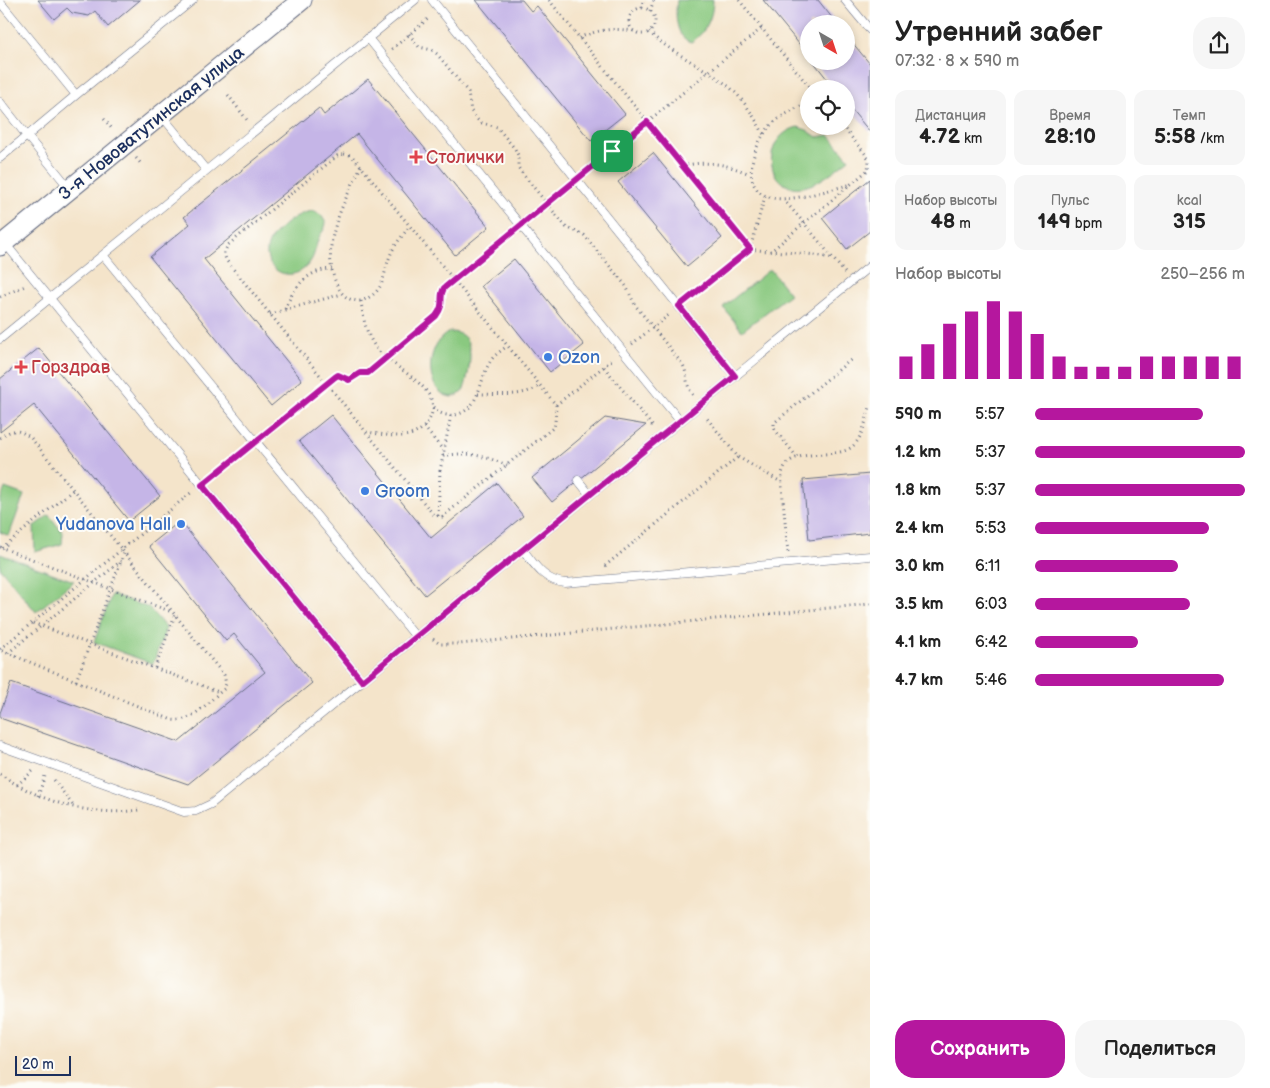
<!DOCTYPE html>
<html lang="ru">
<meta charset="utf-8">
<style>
body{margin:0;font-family:"Balsamiq Sans",sans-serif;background:#f6f6f6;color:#222;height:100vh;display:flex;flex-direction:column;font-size:19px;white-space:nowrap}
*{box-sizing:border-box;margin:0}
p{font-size:16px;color:#767676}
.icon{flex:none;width:28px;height:28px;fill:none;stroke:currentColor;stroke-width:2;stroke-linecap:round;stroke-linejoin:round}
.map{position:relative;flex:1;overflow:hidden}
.panel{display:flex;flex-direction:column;background:#fff;width:400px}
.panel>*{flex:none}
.needle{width:32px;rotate:141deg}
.buttons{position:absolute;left:800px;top:15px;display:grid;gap:10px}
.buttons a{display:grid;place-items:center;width:55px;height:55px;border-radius:50%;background:#fff;box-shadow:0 2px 8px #0003;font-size:25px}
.scale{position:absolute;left:15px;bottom:12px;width:56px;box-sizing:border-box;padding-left:5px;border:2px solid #1b2f5e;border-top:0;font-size:14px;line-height:18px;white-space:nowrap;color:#1b2f5e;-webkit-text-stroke:4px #fdfcf7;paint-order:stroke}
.pin{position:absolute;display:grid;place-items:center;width:42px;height:42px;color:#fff;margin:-21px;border-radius:10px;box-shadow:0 2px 8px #0006}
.round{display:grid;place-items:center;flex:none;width:52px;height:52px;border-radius:20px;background:#f6f6f6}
.headline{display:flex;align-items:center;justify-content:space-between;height:85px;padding:0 25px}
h1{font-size:28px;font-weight:700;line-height:38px}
.figures{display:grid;grid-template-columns:repeat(3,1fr);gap:8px;height:85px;padding:5px 25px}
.figures div{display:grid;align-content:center;border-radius:12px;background:#f6f6f6;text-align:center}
.figures b{font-size:21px;font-weight:700}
.figures small{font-size:14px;font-weight:400}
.figures p{font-size:14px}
.chart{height:140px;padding:10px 25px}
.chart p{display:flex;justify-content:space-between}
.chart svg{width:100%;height:90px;margin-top:5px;stroke:#b5179e;stroke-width:6}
.primary-button{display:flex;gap:10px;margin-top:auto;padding:10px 25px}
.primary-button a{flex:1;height:58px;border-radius:20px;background:#b5179e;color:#fff;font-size:20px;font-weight:700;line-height:58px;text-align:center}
.primary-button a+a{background:#f6f6f6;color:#222}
ul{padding:0 25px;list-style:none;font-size:16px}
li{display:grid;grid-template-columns:80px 60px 1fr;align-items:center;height:38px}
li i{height:12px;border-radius:6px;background:#b5179e}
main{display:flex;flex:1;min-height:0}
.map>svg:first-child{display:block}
.green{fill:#8ac980;stroke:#527c6f}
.building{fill:#c5b5e7}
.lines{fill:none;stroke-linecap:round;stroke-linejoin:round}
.service-casing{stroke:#676e84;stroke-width:9}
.tertiary-casing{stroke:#676e84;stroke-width:21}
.path{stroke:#676e84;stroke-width:3;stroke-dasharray:1 4;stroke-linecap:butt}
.service{stroke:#fff;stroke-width:8}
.tertiary{stroke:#fff;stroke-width:19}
.route-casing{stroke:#fff;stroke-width:10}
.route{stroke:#b5179e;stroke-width:6}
.health-dot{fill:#e0444e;stroke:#fdfcf7;stroke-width:2}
.shop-dot{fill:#3f7fe0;stroke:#fdfcf7;stroke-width:2}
.labels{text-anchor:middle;stroke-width:4;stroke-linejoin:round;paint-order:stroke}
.street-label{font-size:18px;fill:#1b2f5e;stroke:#fdfcf7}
.health-label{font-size:18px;fill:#be3a42;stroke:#fdfcf7;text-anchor:start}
.shop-label{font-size:18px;fill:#366cbe;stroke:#fdfcf7;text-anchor:start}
</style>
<main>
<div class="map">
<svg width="870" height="1088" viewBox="0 0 870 1088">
<rect width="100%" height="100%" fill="#fdfcf7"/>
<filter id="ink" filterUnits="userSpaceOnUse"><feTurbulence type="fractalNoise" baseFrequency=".02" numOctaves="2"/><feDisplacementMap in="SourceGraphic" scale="10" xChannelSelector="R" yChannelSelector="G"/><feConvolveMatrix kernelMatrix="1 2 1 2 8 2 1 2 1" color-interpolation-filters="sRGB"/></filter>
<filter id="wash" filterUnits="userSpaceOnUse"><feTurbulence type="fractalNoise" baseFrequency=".0096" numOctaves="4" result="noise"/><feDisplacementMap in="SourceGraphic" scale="20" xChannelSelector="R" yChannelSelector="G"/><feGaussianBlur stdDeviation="1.12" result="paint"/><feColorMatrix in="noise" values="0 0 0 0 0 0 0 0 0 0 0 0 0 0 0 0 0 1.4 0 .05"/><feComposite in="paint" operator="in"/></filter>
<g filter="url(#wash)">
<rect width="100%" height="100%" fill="#f4e4ca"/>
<path class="green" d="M677 0H713C713 17 706 33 691 42 675 38 675 13 677 0Z
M798 127 807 130 817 137 829 135 849 159C836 169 820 184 803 187 764 193 760 136 798 127Z
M313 211 321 215 326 223C325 231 320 233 318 240 315 248 315 255 310 262 289 293 245 259 280 229 289 220 301 212 313 211Z
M770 269 790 294 742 331 723 307Z
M450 332C474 332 471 357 468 374 466 381 466 388 461 393 458 396 455 396 451 397 422 392 426 341 450 332Z
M5 488 24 495 9 536 0 532V501Z
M49 515 63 533 62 544 35 552 34 526Z
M0 554 74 581 36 612 0 568Z
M112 594 149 608 166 628 153 664 94 642Z"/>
<g id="blocks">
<path class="building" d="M38 0H140L108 27 95 11 89 16 72 13 67 8 54 19Z
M476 0H522L531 11 537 6 625 114 591 141Z
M763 0H818L837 24H809V56Z
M846 35 870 64V132L846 103V89H835L813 61H846Z
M368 79 489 227 455 255 357 134 204 259 302 380 271 406 150 257 190 224 184 217 319 108 324 115Z
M653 153 722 238 687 267 618 182Z
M870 179V231L847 249 822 218Z
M514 259 584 345 550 372 481 286Z
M39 348 160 496 129 521 34 405 0 432V379Z
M331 415 431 538 497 483 523 516 425 595 299 441Z
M605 418 646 425 552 502 532 478Z
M870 474V533L809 540 803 480Z
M180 521 312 683 188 784 0 718V713L11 683 179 742 265 672 234 634 226 641 149 546Z"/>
</g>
</g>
<g filter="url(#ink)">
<use href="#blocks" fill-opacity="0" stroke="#676e84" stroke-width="1"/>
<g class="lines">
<g class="service-casing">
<path id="service" d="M432 0 735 376
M845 0 870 30
M0 2 76 95 27 136 70 189
M368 38 680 421
M76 95 193 0
M0 102 27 136 0 158
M162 116 206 170
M103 255 416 637 870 266
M0 339 415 0
M578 480 590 495
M523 550C535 565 544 581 565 583L870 556
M362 681 416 637
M0 746 184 812 196 811 211 804 362 681 4 242"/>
</g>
<g class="tertiary-casing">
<path id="tertiary" d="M0 246 302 0"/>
</g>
<path class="path" d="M549 0 750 249 688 299
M739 0 811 89
M642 8 643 0
M629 21a13 13 0 1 1 26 0a13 13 0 1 1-26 0Z
M650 11 654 0
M649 32C672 54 702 65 727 85 743 98 754 116 764 135
M409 34 419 47 432 50 437 54 468 92 471 111 478 120 482 123 497 127 515 149 518 155V167L522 173 566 227 584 235 626 286 635 305 683 365C689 377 684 384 694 396
M579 38C598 29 614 28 634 31
M392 49 429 18
M228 95 247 120
M809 101C796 109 781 115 770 126 753 145 737 191 773 198 794 202 831 189 852 184
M104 119 113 130
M842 126 867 156 869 161 868 170 804 223 845 273
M344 154 350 155 355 159 556 405 555 423 554 427 442 517 433 514 226 260 224 253 228 245 337 156Z
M136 158 142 165
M361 166C345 202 318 245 337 285 342 296 349 301 361 301 386 292 382 276 390 256 394 245 403 235 410 226
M682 166C708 160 726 164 750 174
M586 172 762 28
M765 196 750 249C778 253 805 251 833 259
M530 217 568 187
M770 252 804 223 784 200
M0 297 25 286
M361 301C363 318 366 334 376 348 391 369 451 389 427 423 413 443 388 435 367 432
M285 309C294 287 307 270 332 269
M270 314 342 294
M632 344 670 314
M604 367 654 428
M478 394C498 394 524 398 540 385
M556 405 613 359
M433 407C439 413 444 416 454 415 480 411 479 380 490 362 494 355 501 351 507 346
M424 427 443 450
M265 433 335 377 338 375 349 380 358 374H365C377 369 433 322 440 310 444 302 440 295 444 287L512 232
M0 438C12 428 19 429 31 438L224 675 226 684 224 689C209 700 193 723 172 720L0 650
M443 456C468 451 484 456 507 465
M738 457 781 482
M797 457 775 430 774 428V423L853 358
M211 477 247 448
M438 516 440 471 451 415
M0 547 172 612
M2 548 73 490
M788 552C786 535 785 518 783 501 783 493 781 483 782 474 788 444 835 462 853 446 863 437 866 419 870 407
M605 566 738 457 706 417
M33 623 219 692
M433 639 440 644H460L870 604
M0 649 192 492
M8 653 121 561
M155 668 175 615
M76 681 124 553
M0 774C41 802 89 817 139 810
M54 780 74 807
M17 785 34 770
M38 796 45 776"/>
<use href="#service" class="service"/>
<use href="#tertiary" class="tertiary"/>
</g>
</g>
<g class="lines" filter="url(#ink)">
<g class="route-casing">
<path id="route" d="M647 122 750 249 679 306 735 376 362 681 202 485 335 377 338 375 349 380 360 373H368L436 316C446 303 438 298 444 288Z"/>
</g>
<use href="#route" class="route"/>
</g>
<g class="health-dot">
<path d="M413.5 149.5h5v5h5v5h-5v5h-5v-5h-5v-5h5z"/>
<path d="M18.5 359.5h5v5h5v5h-5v5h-5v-5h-5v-5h5z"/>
</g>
<g class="shop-dot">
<circle cx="548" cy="357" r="5"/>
<circle cx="365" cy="491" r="5"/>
<circle cx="181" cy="524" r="5"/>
</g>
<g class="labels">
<g class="street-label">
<text transform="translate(151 123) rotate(-39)" y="6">3-я Нововатутинская улица</text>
</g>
<g class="health-label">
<text x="426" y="163">Столички</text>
<text x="31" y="373">Горздрав</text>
</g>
<g class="shop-label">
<text x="558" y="363">Ozon</text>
<text x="375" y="497">Groom</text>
<text x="171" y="530" text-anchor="end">Yudanova Hall</text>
</g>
</g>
</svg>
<div class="buttons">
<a><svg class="needle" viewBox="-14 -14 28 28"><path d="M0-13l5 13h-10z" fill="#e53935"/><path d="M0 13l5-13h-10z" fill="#767676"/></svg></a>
<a><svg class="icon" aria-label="locate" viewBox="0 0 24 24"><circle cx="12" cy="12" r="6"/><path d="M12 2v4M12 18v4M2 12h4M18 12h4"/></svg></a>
</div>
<div class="scale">20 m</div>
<div class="pin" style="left:612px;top:151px;background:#1e9e55"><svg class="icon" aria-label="arrive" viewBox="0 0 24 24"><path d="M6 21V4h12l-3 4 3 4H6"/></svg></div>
</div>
<section class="panel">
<div class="headline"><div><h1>Утренний забег</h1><p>07:32 · 8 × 590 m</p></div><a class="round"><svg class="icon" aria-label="share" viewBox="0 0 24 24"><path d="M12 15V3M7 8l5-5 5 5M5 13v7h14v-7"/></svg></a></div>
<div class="figures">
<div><p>Дистанция</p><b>4.72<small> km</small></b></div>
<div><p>Время</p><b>28:10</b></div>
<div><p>Темп</p><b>5:58<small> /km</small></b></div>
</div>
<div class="figures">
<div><p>Набор высоты</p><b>48<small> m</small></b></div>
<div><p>Пульс</p><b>149<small> bpm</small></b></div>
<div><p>kcal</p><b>315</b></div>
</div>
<div class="chart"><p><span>Набор высоты</span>250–256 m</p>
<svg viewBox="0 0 160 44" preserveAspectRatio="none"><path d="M5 44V33M15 44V27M25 44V17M35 44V11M45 44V6M55 44V11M65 44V22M75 44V33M85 44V38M95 44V38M105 44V38M115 44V33M125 44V33M135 44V33M145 44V33M155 44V33"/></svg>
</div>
<ul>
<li><b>590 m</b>5:57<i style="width:80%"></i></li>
<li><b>1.2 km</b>5:37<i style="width:100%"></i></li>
<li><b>1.8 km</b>5:37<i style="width:100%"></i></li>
<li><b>2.4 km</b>5:53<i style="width:83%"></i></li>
<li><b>3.0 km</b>6:11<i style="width:68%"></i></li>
<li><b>3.5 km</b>6:03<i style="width:74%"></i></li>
<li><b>4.1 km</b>6:42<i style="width:49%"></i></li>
<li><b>4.7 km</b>5:46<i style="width:90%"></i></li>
</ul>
<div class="primary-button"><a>Сохранить</a><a>Поделиться</a></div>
</section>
</main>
